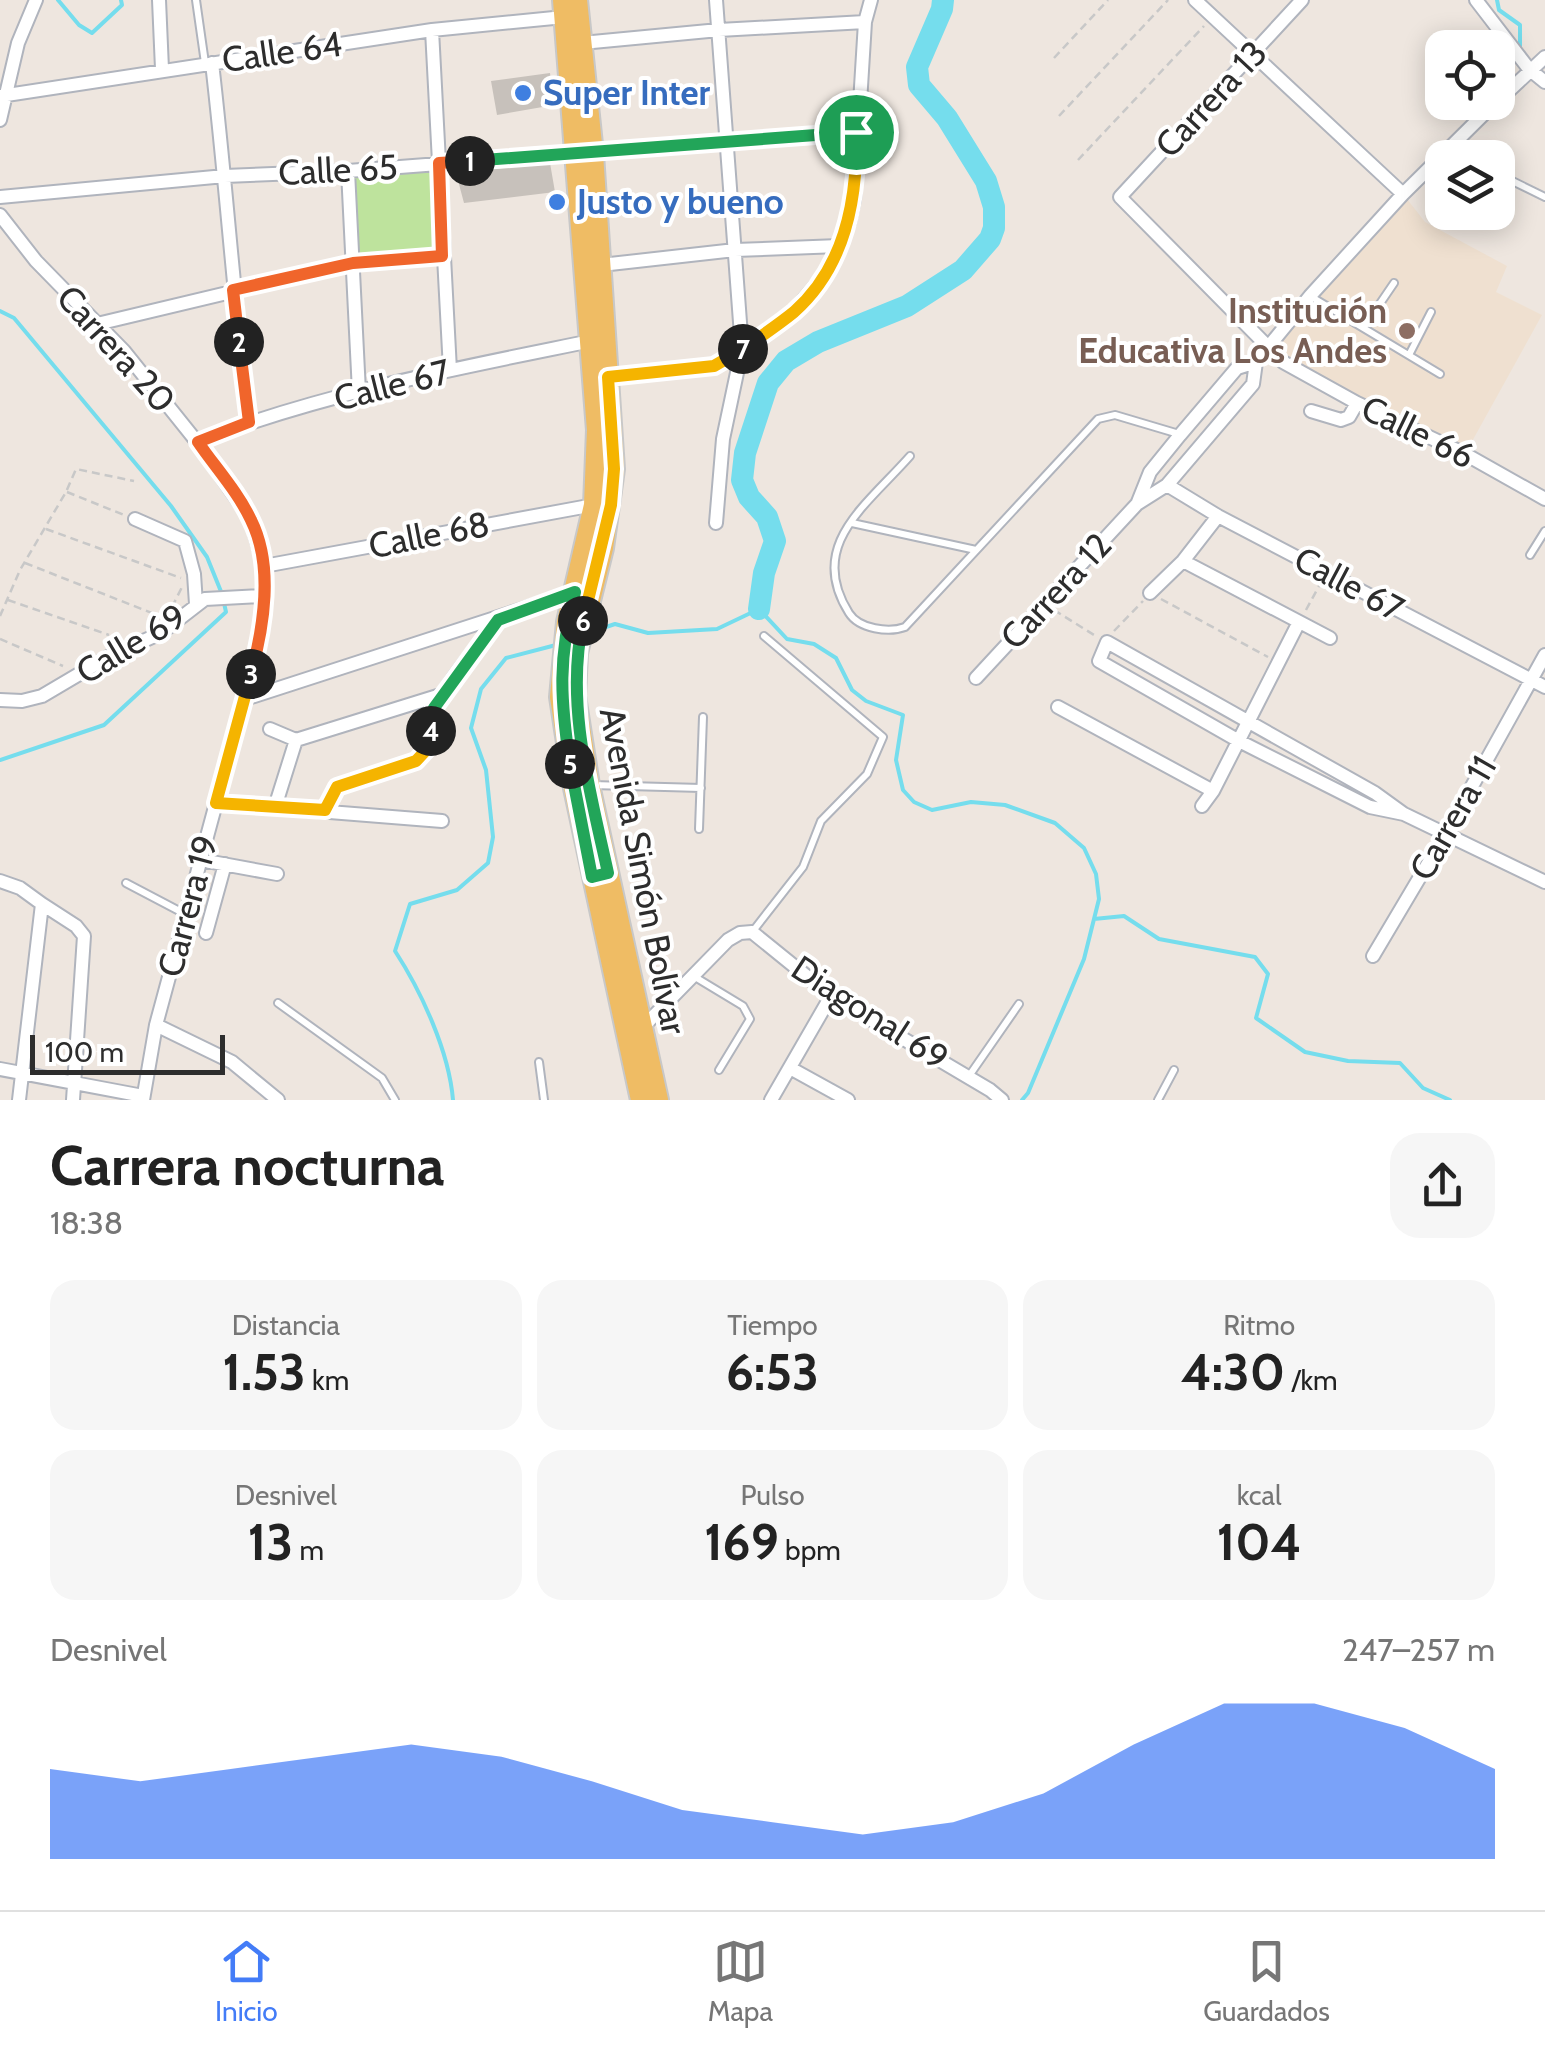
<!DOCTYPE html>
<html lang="es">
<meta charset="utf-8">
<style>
body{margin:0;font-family:Cabin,sans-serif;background:#f6f6f6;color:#222;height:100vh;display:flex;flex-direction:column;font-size:38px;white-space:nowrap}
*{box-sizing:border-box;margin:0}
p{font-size:32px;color:#767676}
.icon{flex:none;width:55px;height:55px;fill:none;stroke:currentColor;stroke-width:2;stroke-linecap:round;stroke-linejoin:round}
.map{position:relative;height:1100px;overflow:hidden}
.sheet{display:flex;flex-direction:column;background:#fff;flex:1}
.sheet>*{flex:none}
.fabs{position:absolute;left:1425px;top:30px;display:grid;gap:20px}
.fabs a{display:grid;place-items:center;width:90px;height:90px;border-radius:20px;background:#fff;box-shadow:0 5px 25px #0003;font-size:50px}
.scale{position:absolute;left:30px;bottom:25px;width:195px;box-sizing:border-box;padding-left:10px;border:5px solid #2d2d2d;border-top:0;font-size:28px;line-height:35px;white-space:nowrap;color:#2d2d2d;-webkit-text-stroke:8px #fff;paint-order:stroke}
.pin{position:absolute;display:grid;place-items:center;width:85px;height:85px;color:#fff;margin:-42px;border:5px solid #fff;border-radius:50%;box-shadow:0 2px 10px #0007}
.km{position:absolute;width:50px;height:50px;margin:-25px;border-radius:50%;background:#222;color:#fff;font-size:28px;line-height:50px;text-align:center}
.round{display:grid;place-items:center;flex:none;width:105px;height:105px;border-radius:30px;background:#f6f6f6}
.summary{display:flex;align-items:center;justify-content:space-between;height:170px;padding:0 50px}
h1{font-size:55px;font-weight:700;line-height:75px}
.figures{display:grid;grid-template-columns:repeat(3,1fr);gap:15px;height:170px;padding:10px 50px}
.figures div{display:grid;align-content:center;border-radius:25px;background:#f6f6f6;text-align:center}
.figures b{font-size:50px;font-weight:700}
.figures small{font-size:28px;font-weight:400}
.figures p{font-size:28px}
.chart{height:280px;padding:20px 50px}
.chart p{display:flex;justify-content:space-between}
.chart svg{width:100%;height:180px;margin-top:10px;fill:#437cf7;opacity:.7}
.tab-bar{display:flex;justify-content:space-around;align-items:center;height:140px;border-top:2px solid #e0e0e0;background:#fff;font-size:28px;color:#767676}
.tab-bar a{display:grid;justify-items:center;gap:5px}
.tab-bar .selected{color:#437cf7}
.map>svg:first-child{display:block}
.education{fill:#efe0d0}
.green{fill:#bee39d}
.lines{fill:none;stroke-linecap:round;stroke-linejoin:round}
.stream{stroke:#75dded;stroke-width:4}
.river{stroke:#75dded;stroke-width:22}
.building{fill:#c7c1bb}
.service-casing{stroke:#b0b4bd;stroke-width:10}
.minor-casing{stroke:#b0b4bd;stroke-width:16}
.primary-casing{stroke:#c8c8c8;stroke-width:24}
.path{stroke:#c8c8c8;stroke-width:2.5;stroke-dasharray:8 5;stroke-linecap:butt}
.service{stroke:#fff;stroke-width:6}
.minor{stroke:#fff;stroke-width:12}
.primary{stroke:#efbc64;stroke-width:20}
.split-1-casing{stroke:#fff;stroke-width:20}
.split-2-casing{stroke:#fff;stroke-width:20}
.split-3-casing{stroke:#fff;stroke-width:20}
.split-4-casing{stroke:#fff;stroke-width:20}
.split-5-casing{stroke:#fff;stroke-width:20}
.split-6-casing{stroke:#fff;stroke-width:20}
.split-7-casing{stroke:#fff;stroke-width:20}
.split-8-casing{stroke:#fff;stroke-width:20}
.split-1{stroke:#22a559;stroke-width:12}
.split-2{stroke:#f0652b;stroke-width:12}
.split-3{stroke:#f0652b;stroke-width:12}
.split-4{stroke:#f5b400;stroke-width:12}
.split-5{stroke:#22a559;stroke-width:12}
.split-6{stroke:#22a559;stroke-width:12}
.split-7{stroke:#f5b400;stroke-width:12}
.split-8{stroke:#f5b400;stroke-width:12}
.shop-dot{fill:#3f7fe0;stroke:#fff;stroke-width:4}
.education-dot{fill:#8d6e63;stroke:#fff;stroke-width:4}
.labels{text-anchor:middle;stroke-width:8;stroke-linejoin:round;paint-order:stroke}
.street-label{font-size:35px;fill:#2d2d2d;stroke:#fff}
.shop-label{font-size:35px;font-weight:bold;fill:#366cbe;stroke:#fff;text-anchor:start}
.education-label{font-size:35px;font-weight:bold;fill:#785e54;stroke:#fff;text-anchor:end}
</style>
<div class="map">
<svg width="1545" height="1100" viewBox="0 0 1545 1100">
<rect width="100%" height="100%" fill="#eee6df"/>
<path class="education" d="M1403 194 1425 222 1507 266 1496 292 1542 315 1465 454 1357 403 1267 347Z"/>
<path class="green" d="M439 163 442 256 353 263 348 171Z"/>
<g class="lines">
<path class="stream" d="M58 0 79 25 92 33 122 5 121 0
M1497 0 1499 10 1520 25V46
M0 311 14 318 171 506 207 557 222 594
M588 633 615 624 648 633 717 629 759 609 787 639 814 644 836 658 852 690 866 701 903 715 896 760 903 790 914 802 932 810 971 802 1005 805 1055 823 1084 848 1096 874 1099 899 1084 959 1028 1093 1022 1100
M0 760 104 725 226 612 224 603
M1094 919 1124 916 1159 939 1255 957 1268 974 1256 1018 1305 1052 1348 1061 1400 1063 1423 1088 1450 1100
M453 1100C449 1051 421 991 395 951L410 904 457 890 488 863 493 837 486 770 471 728 481 689 506 658 556 645"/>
<path class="river" d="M759 609 764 573 775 541 767 517 749 497 742 480 745 453 768 383 786 361 818 342 907 306 963 270 990 239 994 228V207L986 181 947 118 919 85 917 67 942 9 943 0"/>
</g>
<path class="building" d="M550 73 554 105 497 115 491 81Z
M550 163 555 192 464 203 456 173Z"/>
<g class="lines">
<g class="service-casing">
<path id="service" d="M196 0 205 63
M1498 174 1545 197
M1310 296 1440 374
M1364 327 1394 283
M1409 355 1431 312
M910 456C867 505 806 545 849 613 859 629 889 633 905 627L1098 419 1115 415 1179 434
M852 523 976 550
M1530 555 1545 531
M592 785 701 788
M699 829 703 717
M126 883 185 914
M753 931 803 867 821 821 867 774 883 737 764 636
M695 977 743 1006 750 1019 719 1070
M278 1003 382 1078 395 1100
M539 1062 544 1100
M969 1076 1019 1004
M1158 1100 1174 1070"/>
</g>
<g class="minor-casing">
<path id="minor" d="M159 0 162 69
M1195 0 1403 194
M1302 0 1120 197 1283 362 1357 403 1465 454 1545 499
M1476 0 1529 69 1545 82
M432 30 450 370
M582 43 719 30 865 22
M212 63C226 182 234 302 249 422
M0 96 432 30 564 17
M1498 101 1545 57
M0 120 18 43 36 0
M348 171 359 392
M0 197 225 176 348 171 856 132
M0 215 36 261 124 351 197 442 251 519 264 566 261 637 156 1025 143 1100
M601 265 735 250 839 246
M97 324 353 263 442 256
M608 377 714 367 742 349 795 310 828 271 849 222 854 200 865 22 871 0
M1311 411 1341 420 1349 417 1357 403
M197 442C323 393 459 368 591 341
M1167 485 1218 516 1545 687
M1138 502 1150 472 1180 435 1237 368 1256 362
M135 519 185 541 194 574 196 604
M716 523 723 439 742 349 716 0
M1183 561 1330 638
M264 566 594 505
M1150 593 1183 561 1218 516
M976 678 1137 504 1167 485 1253 384 1256 362 1310 296 1403 194 1496 102
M245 699 575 592
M0 700 22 701 42 696 108 657 161 633 205 599 263 596
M1058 707 1213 791
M270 729 296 740 444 694
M216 803 442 821
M1202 806 1213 791 1299 622
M275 807 296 740
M325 811 337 787 416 761C433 747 428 731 434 711 439 692 484 639 498 619
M1404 814 1370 807 1239 741 1099 661 1107 642 1375 793 1404 814 1545 882
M201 860 277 874
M0 881 20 888 42 904
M206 933 225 864
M1373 956 1446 833 1545 655
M156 1025 232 1062 278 1100
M642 1028 728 940 740 933 752 932 831 996 990 1090 1002 1100
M790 1068 848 1100
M0 1069 143 1096
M19 1100 42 904 76 926 84 936 73 1100
M771 1100 831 996"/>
</g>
<g class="primary-casing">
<path id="primary" d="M563 0 597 430 594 505 567 622 560 697 574 788 641 1100
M577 0 593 154 614 469 603 548 577 653 575 696 589 785 658 1100"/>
</g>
<path class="path" d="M1054 58 1108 0
M1059 116 1168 0
M1078 160 1204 26
M67 492 124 515
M46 529 181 578
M25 563 162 617
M1161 599 1268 657
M8 600 109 635
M172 607 182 587
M1054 610 1094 635
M1306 610 1319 586
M0 616 20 570 66 492 76 469 134 481
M1114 631 1143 601
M0 639 63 666"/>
<use href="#service" class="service"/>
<use href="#minor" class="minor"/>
<use href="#primary" class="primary"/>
</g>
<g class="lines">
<g class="split-1-casing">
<path id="split-1" d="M470 161 856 132"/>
</g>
<g class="split-2-casing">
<path id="split-2" d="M239 342 233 290 353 263 442 256 439 163 470 161"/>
</g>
<g class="split-3-casing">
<path id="split-3" d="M239 342 249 422 198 442C215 467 238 492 251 520 274 566 264 626 251 674"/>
</g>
<g class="split-4-casing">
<path id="split-4" d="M251 674 216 803 325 810 337 787 416 761 428 748 431 731"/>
</g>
<g class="split-5-casing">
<path id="split-5" d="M431 731 434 708 498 620 575 592C558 658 560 698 570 764"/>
</g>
<g class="split-6-casing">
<path id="split-6" d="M570 764 592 877 608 873C590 790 565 705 583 621"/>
</g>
<g class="split-7-casing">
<path id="split-7" d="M583 621 611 505 614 469 608 377 714 366 743 349"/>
</g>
<g class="split-8-casing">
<path id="split-8" d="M743 349C760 337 778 325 794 312 846 266 858 197 856 132"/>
</g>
<use href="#split-1" class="split-1"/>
<use href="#split-2" class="split-2"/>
<use href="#split-3" class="split-3"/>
<use href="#split-4" class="split-4"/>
<use href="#split-5" class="split-5"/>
<use href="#split-6" class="split-6"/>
<use href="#split-7" class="split-7"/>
<use href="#split-8" class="split-8"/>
</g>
<g class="shop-dot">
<circle cx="523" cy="93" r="10"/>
<circle cx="557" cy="202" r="10"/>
</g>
<circle class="education-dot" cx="1407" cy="331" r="10"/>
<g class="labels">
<g class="street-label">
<text transform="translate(282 52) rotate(-8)" y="12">Calle 64</text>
<text transform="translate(1211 99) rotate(-47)" y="12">Carrera 13</text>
<text transform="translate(338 170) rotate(-3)" y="12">Calle 65</text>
<text transform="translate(116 349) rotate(48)" y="12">Carrera 20</text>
<text transform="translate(392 385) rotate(-14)" y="12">Calle 67</text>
<text transform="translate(1418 432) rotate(26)" y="12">Calle 66</text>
<text transform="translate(429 535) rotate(-11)" y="12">Calle 68</text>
<text transform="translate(1349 584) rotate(28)" y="12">Calle 67</text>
<text transform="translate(1056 591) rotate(-47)" y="12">Carrera 12</text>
<text transform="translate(131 644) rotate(-31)" y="12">Calle 69</text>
<text transform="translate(1453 818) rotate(-60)" y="12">Carrera 11</text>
<text transform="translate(643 871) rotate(79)" y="12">Avenida Simón Bolívar</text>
<text transform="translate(188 906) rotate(-75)" y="12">Carrera 19</text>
<text transform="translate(870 1013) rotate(33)" y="12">Diagonal 69</text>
</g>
<g class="shop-label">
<text x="543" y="105">Super Inter</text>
<text x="577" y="214">Justo y bueno</text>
</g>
<g class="education-label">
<text x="1387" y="323">Institución<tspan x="1387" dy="40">Educativa Los Andes</tspan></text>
</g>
</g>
</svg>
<div class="fabs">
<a><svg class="icon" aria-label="locate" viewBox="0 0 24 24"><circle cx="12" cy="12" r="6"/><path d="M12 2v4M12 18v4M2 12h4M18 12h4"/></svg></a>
<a><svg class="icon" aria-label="layers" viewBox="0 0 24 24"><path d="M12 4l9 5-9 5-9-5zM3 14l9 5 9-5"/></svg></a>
</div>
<div class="scale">100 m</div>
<div class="pin" style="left:856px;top:132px;background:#1e9e55"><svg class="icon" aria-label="arrive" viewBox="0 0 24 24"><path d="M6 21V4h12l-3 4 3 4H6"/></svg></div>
<b class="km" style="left:470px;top:161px">1</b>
<b class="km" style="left:239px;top:342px">2</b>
<b class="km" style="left:251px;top:674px">3</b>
<b class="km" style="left:431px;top:731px">4</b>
<b class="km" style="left:570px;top:764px">5</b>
<b class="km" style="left:583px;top:621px">6</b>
<b class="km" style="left:743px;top:349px">7</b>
</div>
<section class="sheet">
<div class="summary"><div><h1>Carrera nocturna</h1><p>18:38</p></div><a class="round"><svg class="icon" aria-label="share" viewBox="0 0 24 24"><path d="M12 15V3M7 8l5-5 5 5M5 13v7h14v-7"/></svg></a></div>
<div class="figures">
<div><p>Distancia</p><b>1.53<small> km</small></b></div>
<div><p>Tiempo</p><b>6:53</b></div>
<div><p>Ritmo</p><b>4:30<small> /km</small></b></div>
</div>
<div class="figures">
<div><p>Desnivel</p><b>13<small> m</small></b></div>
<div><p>Pulso</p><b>169<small> bpm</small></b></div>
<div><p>kcal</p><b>104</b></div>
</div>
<div class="chart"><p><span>Desnivel</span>247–257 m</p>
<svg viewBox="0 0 160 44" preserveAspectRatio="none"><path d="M0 44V22L10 25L20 22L30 19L40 16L50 19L60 25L70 32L80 35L90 38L100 35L110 28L120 16L130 6L140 6L150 12L160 22V44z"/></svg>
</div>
</section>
<nav class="tab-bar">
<a class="selected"><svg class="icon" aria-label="home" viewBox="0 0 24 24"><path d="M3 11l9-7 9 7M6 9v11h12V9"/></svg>Inicio</a>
<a><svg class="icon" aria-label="map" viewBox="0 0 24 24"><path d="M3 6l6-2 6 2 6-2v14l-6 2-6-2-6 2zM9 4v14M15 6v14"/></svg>Mapa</a>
<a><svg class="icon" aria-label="saved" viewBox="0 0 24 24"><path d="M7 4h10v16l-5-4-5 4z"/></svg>Guardados</a>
</nav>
